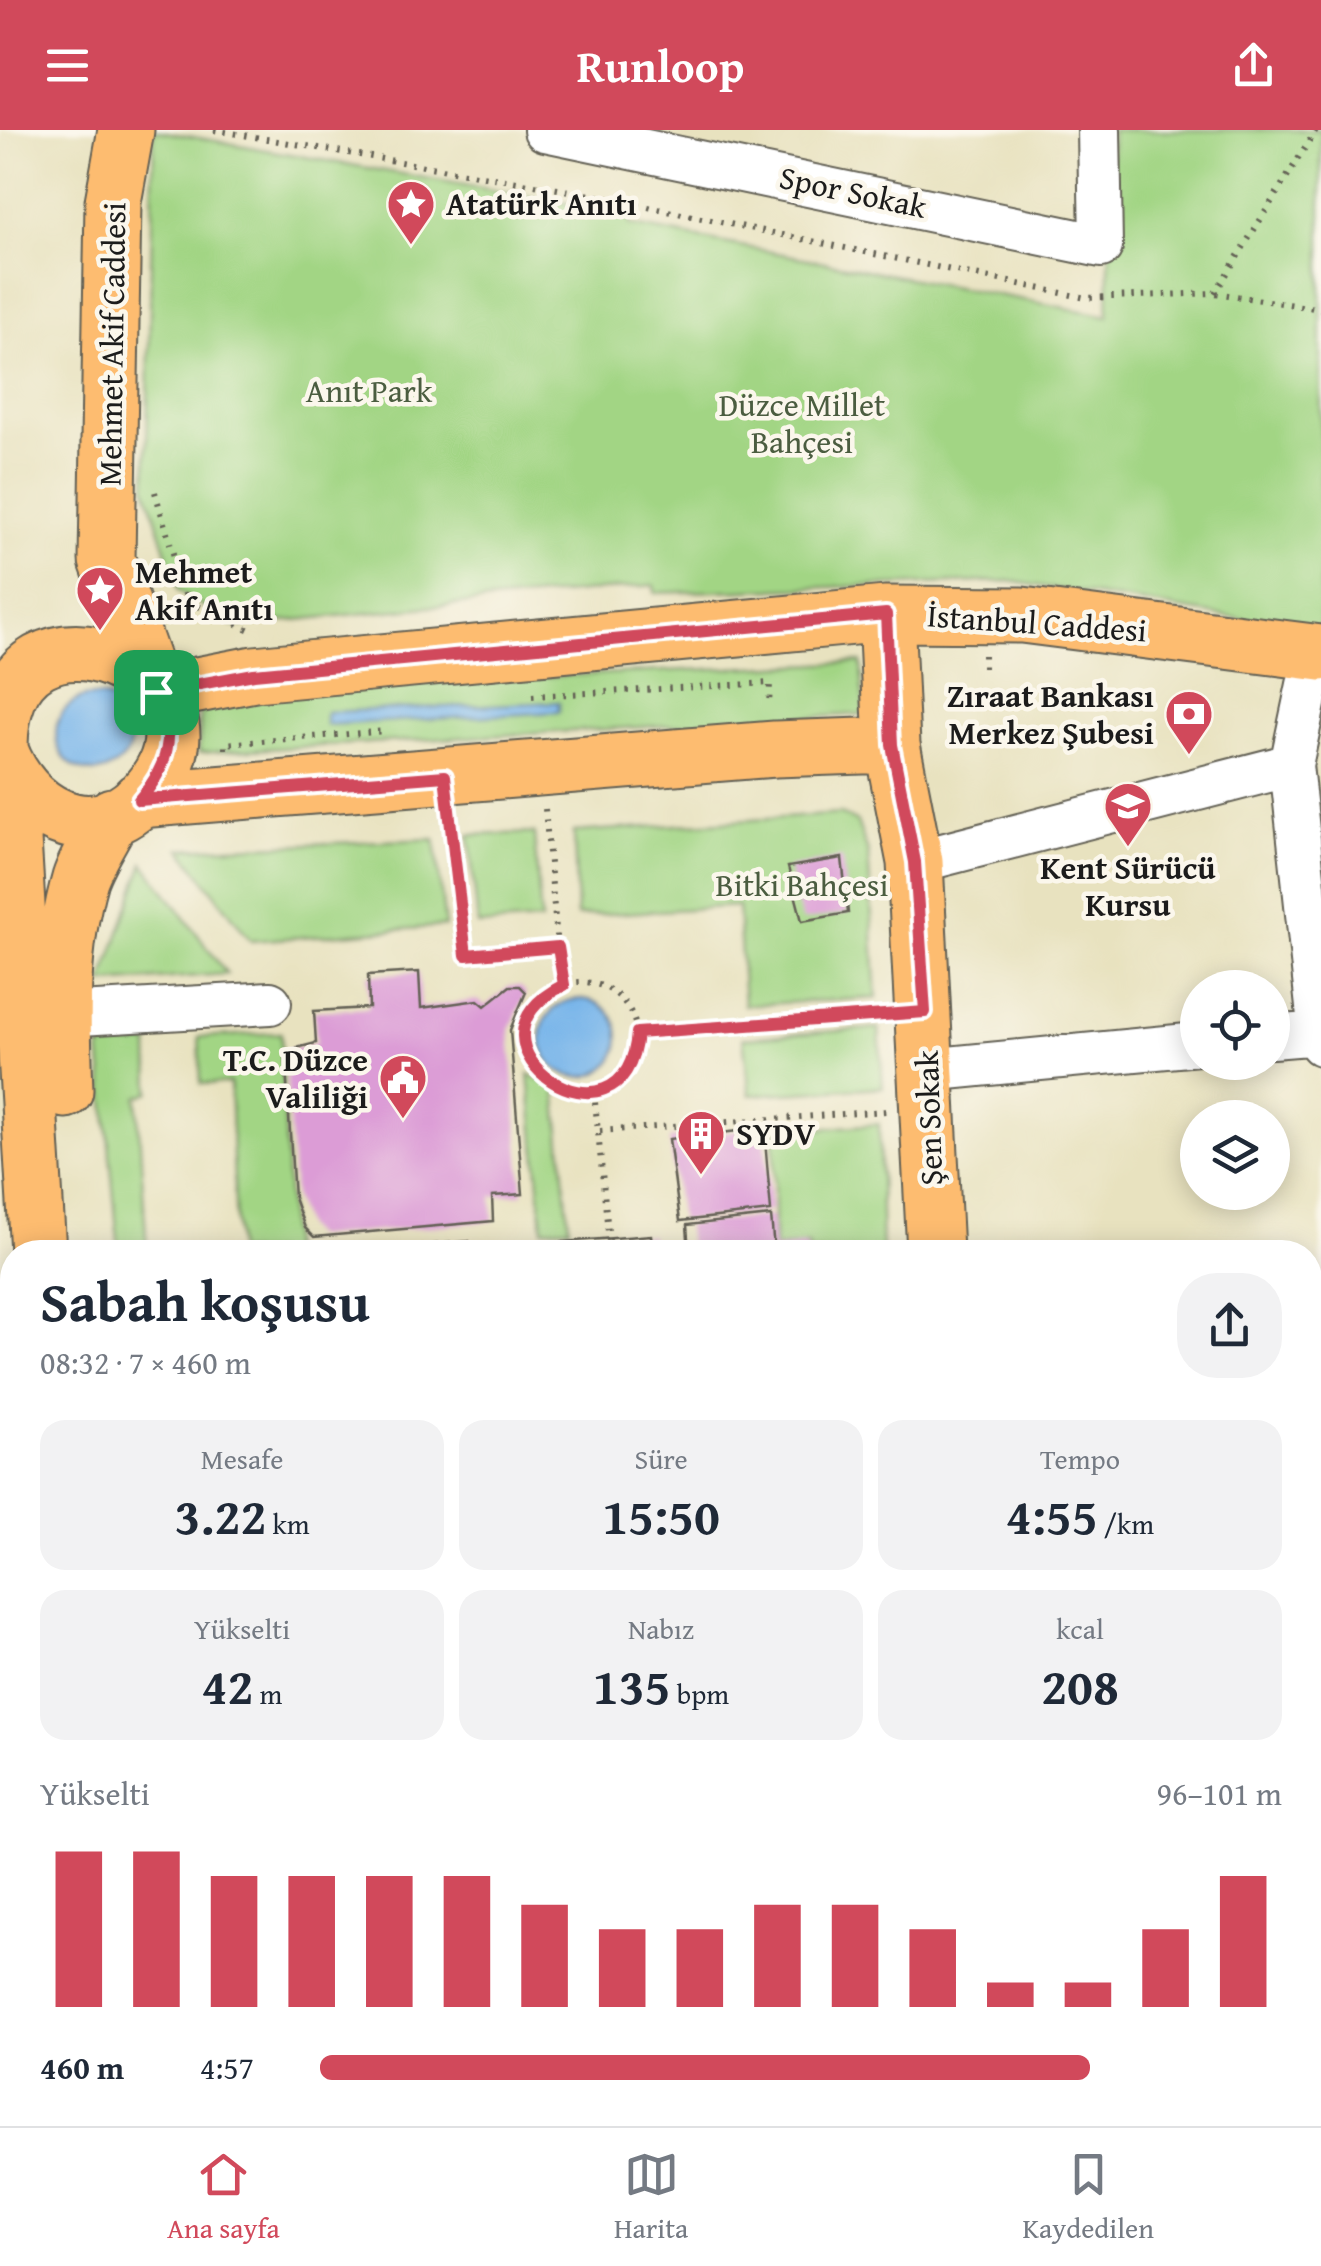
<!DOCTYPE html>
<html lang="tr">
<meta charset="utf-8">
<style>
body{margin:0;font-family:"Gentium Book Plus",serif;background:#f2f2f3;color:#1f2937;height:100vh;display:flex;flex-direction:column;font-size:38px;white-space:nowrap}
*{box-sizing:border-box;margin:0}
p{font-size:32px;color:#747a83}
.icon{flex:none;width:55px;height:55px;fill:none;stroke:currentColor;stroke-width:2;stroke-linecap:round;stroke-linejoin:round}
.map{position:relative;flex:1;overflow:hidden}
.drawer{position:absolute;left:0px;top:1110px;width:1322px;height:888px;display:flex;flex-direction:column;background:#fff;border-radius:40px 40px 0 0;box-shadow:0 5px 25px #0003}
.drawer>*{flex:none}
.controls{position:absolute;left:1180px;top:840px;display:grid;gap:20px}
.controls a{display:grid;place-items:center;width:110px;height:110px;border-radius:50%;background:#fff;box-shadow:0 5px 25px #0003;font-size:50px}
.pin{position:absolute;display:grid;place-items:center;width:85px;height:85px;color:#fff;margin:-42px;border-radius:20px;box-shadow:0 5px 15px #0006}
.round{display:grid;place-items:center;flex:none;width:105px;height:105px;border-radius:40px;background:#f2f2f3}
.headline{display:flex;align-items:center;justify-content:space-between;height:170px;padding:0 40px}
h1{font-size:55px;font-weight:600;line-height:75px}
.stats{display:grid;grid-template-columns:repeat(3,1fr);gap:15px;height:170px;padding:10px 40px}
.stats div{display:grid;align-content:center;border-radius:25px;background:#f2f2f3;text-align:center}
.stats b{font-size:50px;font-weight:600}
.stats small{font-size:28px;font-weight:400}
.stats p{font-size:28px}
.chart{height:280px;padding:20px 40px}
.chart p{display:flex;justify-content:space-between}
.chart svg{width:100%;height:180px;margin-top:10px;stroke:#d1495b;stroke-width:6}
ul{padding:0 40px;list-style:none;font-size:32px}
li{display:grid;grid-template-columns:160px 120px 1fr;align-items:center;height:75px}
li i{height:25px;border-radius:12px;background:#d1495b}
header{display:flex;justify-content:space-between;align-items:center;height:130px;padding:0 40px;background:#d1495b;color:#fff;font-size:45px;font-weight:600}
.tabs{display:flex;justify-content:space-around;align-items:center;height:140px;border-top:2px solid #e0e1e3;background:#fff;font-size:28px;color:#747a83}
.tabs a{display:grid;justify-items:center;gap:5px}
.tabs .on{color:#d1495b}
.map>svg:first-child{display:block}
.green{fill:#a2d584;stroke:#5f7850;stroke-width:2.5}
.water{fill:#78b5ea;stroke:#4a6883;stroke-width:2.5}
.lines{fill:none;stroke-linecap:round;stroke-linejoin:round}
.stream{stroke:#78b5ea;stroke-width:10}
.building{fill:#dc9cd6}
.minor-casing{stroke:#636155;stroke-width:46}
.major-casing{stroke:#636155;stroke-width:59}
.path{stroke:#636155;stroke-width:6;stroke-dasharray:2.5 8;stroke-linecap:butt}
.minor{stroke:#fff;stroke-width:42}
.major{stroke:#fdbc6f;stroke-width:55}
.route-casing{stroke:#fff;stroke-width:20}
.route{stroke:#d1495b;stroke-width:12}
.labels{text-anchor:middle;stroke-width:9;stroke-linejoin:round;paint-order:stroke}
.street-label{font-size:32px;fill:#1c1c1c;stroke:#fbf7ec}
.poi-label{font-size:32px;font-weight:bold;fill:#1c1c1c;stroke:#fbf7ec;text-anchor:start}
.park-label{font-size:32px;fill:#4b5d40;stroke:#fbf7ec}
</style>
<header><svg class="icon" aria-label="menu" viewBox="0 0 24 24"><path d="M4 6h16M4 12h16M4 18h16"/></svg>Runloop<svg class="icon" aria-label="share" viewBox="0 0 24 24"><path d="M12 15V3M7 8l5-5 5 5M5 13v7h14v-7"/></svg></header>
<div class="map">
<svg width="1321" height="1996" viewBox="0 0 1321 1996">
<rect width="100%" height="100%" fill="#fbf7ec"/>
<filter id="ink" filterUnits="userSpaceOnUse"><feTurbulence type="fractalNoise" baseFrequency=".01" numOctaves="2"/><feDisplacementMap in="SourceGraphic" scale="20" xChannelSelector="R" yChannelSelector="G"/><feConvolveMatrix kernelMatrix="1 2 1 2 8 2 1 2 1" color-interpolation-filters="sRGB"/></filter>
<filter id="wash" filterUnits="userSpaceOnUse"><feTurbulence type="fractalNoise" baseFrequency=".0048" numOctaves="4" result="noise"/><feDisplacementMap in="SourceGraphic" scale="40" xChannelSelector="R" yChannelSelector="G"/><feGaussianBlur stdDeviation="2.25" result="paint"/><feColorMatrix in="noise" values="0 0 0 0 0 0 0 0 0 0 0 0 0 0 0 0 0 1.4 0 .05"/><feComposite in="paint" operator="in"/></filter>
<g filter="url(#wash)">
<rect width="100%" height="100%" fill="#e8e2bf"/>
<path class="green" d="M154 0 629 84 630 95 1108 186 1112 0H1321V502L1009 451 655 463 654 455 235 496 179 461 146 357Z
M861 532 864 584 199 623 200 570 300 558Z
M841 684 857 692 868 722 877 868 744 875 738 776 577 786 574 702Z
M534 703 541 791 478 795 469 705Z
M435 709 445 796 251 811 181 719Z
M144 733 227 844 102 853Z
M879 898 883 957 750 965 743 908Z
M281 903 290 1122H237L230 953 201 954 199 907Z
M149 913 150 962 137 967 147 1122H119L100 917Z
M529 944 556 958 569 1097 543 1099Z
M879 994 882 1122H809L808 1115 774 1119V1002Z"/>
<path class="water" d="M56 604a38 38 0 1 1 76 0a38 38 0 1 1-76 0Z
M559 572V582L326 595V582Z
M541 908a39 39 0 1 1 78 0a39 39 0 1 1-78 0Z"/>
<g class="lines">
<path class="stream" d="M1227 1996 1321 1985"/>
</g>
<g id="blocks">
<path class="building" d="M842 728 848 783 802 791 788 737Z
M419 842 421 878 478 870 485 876 510 856H520L526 862 510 900 523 1064 492 1066 493 1091 314 1107 305 1098 294 1068 285 921 316 913 314 881 369 878 368 845Z
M764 998 771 1081 680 1091 669 1009Z
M771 1086 774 1119 806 1115 807 1122H689L687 1095Z
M651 1105 653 1122H513V1116Z
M469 1111V1122H390V1118Z
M12 1528V1715L0 1717V1530Z"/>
</g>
</g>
<g filter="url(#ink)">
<use href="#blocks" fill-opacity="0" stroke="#636155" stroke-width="2.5"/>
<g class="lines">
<g class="minor-casing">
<path id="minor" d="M545 0 1101 116 1099 0
M1315 522 1291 635 1321 914
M915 732 1291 635
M62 885 270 873
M1272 907 1320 903
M927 940 1198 914
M1310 1312 1321 1311
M0 1367 12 1365
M0 1830 12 1828
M0 1959 7 1996"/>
</g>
<g class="major-casing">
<path id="major" d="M126 0 113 72 107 430 150 552
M886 484 892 615 915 732 935 1122
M156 563 254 544 886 484 1022 485 1321 523
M0 616C2 436 256 551 143 667 89 721 22 681 0 620
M19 660 13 709 38 1122
M139 670 775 619 892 615
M65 960C62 889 60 818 80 749 87 728 102 706 112 686
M1310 1882 1321 1880
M193 1990 236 1985
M81 1996 99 1985"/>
</g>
<path class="path" d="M214 0 581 63 1086 168 1215 163 1321 179
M1215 163 1316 0
M155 362 187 471 250 500
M984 525V541
M532 566 770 553 769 577
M225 619V614L387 601
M545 679 558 821
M450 688 466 825 558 817 564 855
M525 908a56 56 0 1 1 112 0a56 56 0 1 1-112 0Z
M637 903 880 885
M594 962 610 1122
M600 1001 887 981
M643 1985 644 1996"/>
<use href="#minor" class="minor"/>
<use href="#major" class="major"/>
</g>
</g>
<g class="lines" filter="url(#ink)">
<g class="route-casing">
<path id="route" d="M886 484 892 615 915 732 925 882 637 903C627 1034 443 915 564 855L558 817 466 825 445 646 139 670C167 639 179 601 156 562L254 544Z"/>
</g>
<use href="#route" class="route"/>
</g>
<defs>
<g id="sight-pin" transform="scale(2.5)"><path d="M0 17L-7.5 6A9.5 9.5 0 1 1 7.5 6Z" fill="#d1495b" stroke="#fbf7ec"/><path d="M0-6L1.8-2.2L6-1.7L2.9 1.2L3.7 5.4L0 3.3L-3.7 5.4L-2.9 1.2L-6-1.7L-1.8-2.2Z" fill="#fff"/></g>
<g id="bank-pin" transform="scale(2.5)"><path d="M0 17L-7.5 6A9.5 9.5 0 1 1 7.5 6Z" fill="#d1495b" stroke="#fbf7ec"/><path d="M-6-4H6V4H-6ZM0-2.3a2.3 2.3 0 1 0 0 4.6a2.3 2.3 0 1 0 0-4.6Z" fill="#fff"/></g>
<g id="school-pin" transform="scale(2.5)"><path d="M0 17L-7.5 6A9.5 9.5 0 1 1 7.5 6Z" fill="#d1495b" stroke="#fbf7ec"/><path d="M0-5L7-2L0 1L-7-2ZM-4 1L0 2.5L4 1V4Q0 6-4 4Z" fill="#fff"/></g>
<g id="civic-pin" transform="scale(2.5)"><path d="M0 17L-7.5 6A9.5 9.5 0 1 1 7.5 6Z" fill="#d1495b" stroke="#fbf7ec"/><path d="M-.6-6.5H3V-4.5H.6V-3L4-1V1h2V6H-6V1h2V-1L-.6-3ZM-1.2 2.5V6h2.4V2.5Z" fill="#fff"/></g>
<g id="building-pin" transform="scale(2.5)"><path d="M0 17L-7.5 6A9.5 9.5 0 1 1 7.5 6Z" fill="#d1495b" stroke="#fbf7ec"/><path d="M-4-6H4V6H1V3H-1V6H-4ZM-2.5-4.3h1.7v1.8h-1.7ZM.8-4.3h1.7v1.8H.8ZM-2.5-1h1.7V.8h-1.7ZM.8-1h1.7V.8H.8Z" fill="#fff"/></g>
</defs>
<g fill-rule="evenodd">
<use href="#sight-pin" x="411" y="74"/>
<use href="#sight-pin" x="100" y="460"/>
<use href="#bank-pin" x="1189" y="584"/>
<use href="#school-pin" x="1128" y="676"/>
<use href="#civic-pin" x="403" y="948"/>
<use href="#building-pin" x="701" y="1004"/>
</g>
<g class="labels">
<g class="street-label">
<text transform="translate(853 62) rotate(12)" y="11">Spor Sokak</text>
<text transform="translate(112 214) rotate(-89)" y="11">Mehmet Akif Caddesi</text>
<text transform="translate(1037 493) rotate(4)" y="11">İstanbul Caddesi</text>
<text transform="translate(929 988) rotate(-92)" y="11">Şen Sokak</text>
</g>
<g class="poi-label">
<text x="446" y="85">Atatürk Anıtı</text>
<text x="135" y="453">Mehmet<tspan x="135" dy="37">Akif Anıtı</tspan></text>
<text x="1154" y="577" text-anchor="end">Zıraat Bankası<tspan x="1154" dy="37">Merkez Şubesi</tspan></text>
<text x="1128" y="749" text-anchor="middle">Kent Sürücü<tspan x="1128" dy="37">Kursu</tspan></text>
<text x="368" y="941" text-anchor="end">T.C. Düzce<tspan x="368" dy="37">Valiliği</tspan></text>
<text x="736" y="1015">SYDV</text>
</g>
<g class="park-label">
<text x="369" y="272">Anıt Park</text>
<text x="802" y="286">Düzce Millet<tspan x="802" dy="37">Bahçesi</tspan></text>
<text x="802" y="766">Bitki Bahçesi</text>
</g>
</g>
</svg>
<div class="controls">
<a><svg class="icon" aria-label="locate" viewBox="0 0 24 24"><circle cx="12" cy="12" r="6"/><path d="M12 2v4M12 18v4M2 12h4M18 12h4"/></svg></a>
<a><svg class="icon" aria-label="layers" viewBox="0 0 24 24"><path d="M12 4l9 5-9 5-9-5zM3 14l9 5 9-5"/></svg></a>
</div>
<div class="pin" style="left:156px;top:562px;background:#1e9e55"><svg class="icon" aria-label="arrive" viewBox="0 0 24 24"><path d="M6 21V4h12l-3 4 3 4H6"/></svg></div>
<section class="drawer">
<div class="headline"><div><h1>Sabah koşusu</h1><p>08:32 · 7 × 460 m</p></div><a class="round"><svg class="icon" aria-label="share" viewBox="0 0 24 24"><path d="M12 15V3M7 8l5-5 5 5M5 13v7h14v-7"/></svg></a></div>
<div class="stats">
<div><p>Mesafe</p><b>3.22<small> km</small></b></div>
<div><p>Süre</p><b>15:50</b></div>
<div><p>Tempo</p><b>4:55<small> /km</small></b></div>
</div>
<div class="stats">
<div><p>Yükselti</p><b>42<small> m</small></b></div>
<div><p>Nabız</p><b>135<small> bpm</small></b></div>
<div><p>kcal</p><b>208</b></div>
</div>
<div class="chart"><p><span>Yükselti</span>96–101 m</p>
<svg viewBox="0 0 160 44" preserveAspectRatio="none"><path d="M5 44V6M15 44V6M25 44V12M35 44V12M45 44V12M55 44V12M65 44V19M75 44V25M85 44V25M95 44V19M105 44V19M115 44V25M125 44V38M135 44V38M145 44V25M155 44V12"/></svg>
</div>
<ul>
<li><b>460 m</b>4:57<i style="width:80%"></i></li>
</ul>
</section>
</div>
<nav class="tabs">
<a class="on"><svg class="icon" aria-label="home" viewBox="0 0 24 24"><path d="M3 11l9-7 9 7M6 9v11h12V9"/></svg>Ana sayfa</a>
<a><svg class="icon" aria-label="map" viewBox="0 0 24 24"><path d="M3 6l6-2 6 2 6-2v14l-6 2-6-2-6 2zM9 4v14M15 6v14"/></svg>Harita</a>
<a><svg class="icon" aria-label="saved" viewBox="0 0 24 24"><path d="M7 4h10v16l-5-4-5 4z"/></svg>Kaydedilen</a>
</nav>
